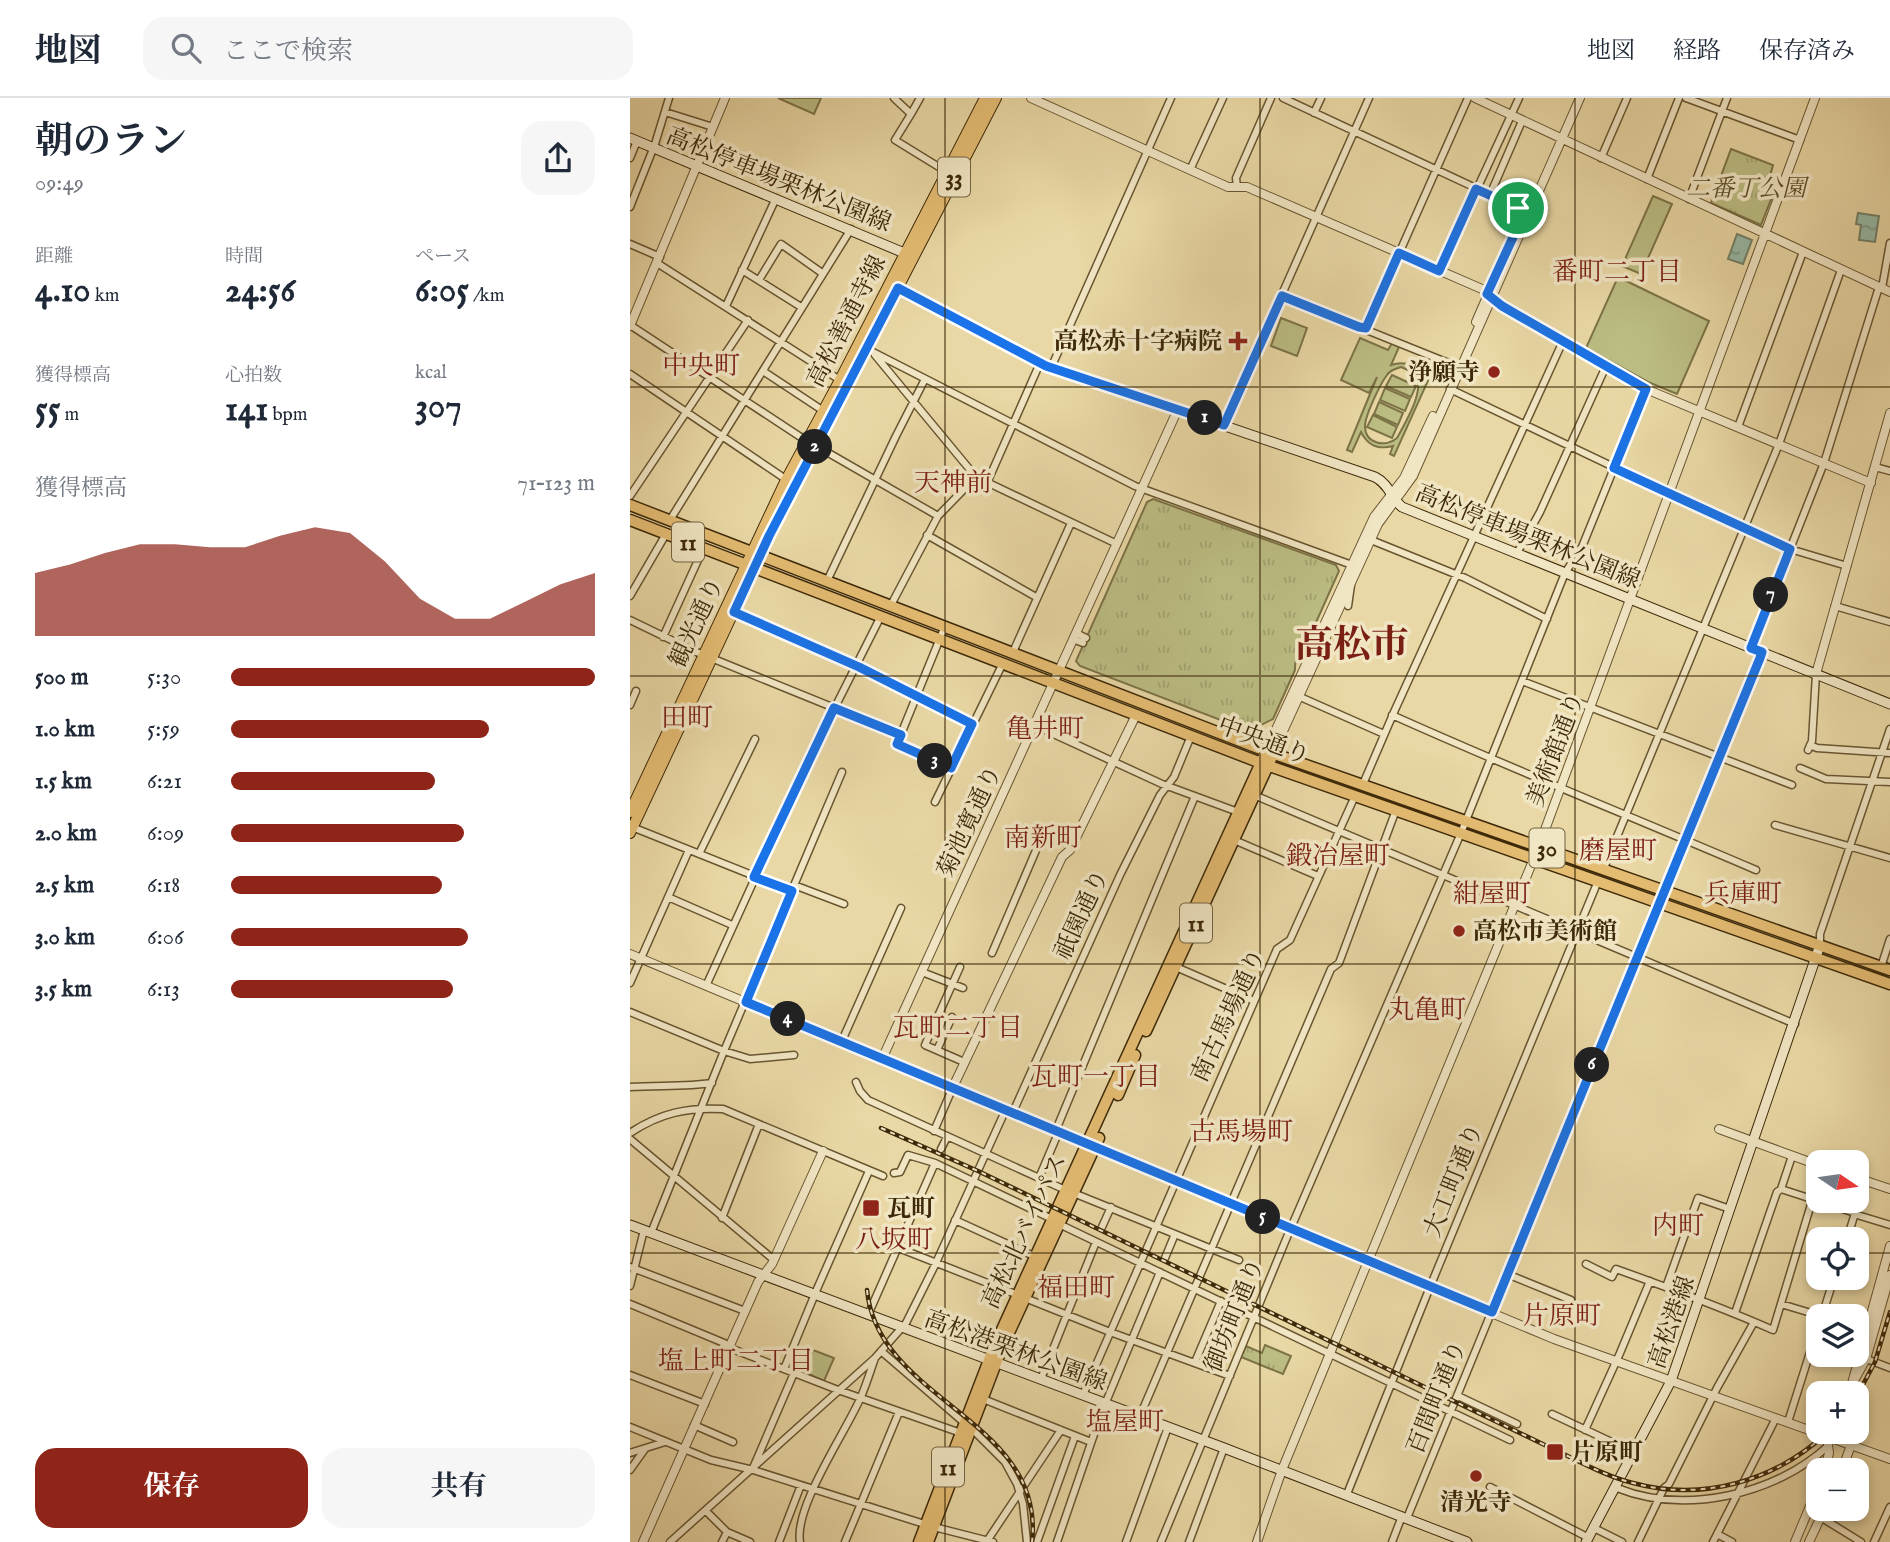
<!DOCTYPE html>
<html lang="ja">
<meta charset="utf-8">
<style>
body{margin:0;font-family:"IM FELL English","Noto Serif JP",serif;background:#f6f6f7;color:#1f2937;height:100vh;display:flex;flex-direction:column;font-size:26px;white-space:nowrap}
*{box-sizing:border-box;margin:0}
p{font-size:23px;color:#747a83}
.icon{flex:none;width:38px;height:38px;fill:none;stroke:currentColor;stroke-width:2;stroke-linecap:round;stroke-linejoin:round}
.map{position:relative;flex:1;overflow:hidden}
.details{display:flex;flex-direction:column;background:#fff;width:630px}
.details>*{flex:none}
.needle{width:46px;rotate:103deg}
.fabs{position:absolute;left:1176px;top:1052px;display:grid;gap:14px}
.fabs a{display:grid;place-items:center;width:63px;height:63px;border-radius:14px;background:#fff;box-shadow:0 4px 10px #0003;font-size:35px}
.pin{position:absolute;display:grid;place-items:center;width:60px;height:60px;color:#fff;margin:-30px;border:4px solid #fff;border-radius:50%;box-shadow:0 2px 7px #0007}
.km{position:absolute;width:35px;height:35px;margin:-18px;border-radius:50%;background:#222;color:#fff;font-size:19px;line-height:35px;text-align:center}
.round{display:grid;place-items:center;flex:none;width:74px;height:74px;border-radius:21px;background:#f6f6f7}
.overview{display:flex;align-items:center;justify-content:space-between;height:119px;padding:0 35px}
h1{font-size:38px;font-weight:700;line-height:52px}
.figures{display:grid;grid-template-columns:repeat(3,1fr);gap:10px;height:119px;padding:7px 35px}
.figures div{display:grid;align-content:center}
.figures b{font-size:35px;font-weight:700}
.figures small{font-size:19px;font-weight:400}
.figures p{font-size:19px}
.chart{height:196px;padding:14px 35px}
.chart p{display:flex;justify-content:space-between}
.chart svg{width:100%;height:126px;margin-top:7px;fill:#8f2418;opacity:.7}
.primary-button{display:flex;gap:14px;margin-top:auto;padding:14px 35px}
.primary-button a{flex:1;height:80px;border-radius:21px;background:#8f2418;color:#fff;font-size:28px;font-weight:700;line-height:80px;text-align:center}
.primary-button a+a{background:#f6f6f7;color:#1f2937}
ul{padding:0 35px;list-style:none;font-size:23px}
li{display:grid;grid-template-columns:112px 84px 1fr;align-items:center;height:52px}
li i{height:18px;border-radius:9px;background:#8f2418}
header{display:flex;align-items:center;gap:42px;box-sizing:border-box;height:98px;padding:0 35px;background:#fff;border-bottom:2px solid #e0e1e3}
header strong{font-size:33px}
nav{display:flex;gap:38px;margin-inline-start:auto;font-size:24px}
.search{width:490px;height:63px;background:#f6f6f7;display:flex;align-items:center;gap:18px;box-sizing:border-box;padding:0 24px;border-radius:21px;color:#747a83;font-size:26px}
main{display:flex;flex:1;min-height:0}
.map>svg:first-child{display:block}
.grass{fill:#bbbd83;stroke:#7c7346;stroke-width:2;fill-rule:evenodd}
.park{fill:url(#park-tufts);stroke:#7c7346;stroke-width:2}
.water{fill:url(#water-ripples);stroke:#738068;stroke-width:2}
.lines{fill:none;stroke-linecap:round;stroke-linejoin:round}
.minor-casing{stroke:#685530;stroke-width:9}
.tertiary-casing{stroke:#685530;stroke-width:10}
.secondary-casing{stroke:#3d2909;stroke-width:11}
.primary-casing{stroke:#3d2909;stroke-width:12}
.trunk-casing{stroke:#3d2909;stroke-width:13}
.minor{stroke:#f1e6c4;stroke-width:6}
.tertiary{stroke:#f1e6c4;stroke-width:8}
.secondary{stroke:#f1e6c4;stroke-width:9}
.primary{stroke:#e4bc72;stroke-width:10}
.trunk{stroke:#e4bc72;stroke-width:10}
.rail-casing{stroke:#3d2909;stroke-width:4.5}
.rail{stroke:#f1e6c4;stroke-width:2;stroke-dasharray:5;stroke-linecap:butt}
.route-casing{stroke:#fff;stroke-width:14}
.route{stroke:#1a73e8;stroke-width:9}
.grid{fill:none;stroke:#3d2909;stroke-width:2;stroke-opacity:0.55}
.poi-dot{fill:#8f2418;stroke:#f1e6c4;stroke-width:2.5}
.labels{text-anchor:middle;stroke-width:7;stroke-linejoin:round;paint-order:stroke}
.shield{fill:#f1e6c4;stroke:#736241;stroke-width:2}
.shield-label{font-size:23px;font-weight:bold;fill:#3d2909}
.street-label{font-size:24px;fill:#3d2909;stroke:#f1e6c4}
.park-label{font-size:24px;font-style:italic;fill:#5c4e28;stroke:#f1e6c4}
.poi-label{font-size:24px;font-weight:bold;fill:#3d2909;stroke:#f1e6c4;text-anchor:start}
.neighbourhood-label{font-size:26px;fill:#7a1f14;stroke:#f1e6c4}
.town-label{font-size:38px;font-weight:bold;fill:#7a1f14;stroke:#f1e6c4}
</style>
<header>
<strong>地図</strong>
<div class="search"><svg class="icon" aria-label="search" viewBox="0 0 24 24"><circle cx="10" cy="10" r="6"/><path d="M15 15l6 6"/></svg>ここで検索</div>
<nav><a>地図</a><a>経路</a><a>保存済み</a></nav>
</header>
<main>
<section class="details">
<div class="overview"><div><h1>朝のラン</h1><p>09:49</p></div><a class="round"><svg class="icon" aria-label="share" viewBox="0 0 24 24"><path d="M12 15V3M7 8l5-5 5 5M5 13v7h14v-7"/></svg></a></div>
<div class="figures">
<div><p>距離</p><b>4.10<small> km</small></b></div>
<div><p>時間</p><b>24:56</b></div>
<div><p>ペース</p><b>6:05<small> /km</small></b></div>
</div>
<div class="figures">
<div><p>獲得標高</p><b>55<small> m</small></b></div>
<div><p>心拍数</p><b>141<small> bpm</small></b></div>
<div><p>kcal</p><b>307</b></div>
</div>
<div class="chart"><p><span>獲得標高</span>71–123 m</p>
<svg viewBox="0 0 160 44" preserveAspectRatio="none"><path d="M0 44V22L10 19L20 15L30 12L40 12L50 13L60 13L70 9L80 6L90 8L100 18L110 31L120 38L130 38L140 32L150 26L160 22V44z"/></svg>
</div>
<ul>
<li><b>500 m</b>5:30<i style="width:100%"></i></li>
<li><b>1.0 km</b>5:59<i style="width:71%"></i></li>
<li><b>1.5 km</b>6:21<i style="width:56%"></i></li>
<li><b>2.0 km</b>6:09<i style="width:64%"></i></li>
<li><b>2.5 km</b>6:18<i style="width:58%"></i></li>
<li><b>3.0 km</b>6:06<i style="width:65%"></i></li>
<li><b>3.5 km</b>6:13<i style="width:61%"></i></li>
</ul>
<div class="primary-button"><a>保存</a><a>共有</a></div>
</section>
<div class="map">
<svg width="1260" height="1444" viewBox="0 0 1260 1444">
<defs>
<pattern id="park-tufts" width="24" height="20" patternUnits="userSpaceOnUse" patternTransform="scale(1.75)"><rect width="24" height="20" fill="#bbbd83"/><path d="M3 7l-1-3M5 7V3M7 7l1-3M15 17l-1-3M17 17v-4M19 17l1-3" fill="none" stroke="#a2a270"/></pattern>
<pattern id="water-ripples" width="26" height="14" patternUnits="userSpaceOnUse" patternTransform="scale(1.75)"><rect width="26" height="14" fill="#97baa7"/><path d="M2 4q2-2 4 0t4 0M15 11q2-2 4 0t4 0" fill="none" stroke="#7c9786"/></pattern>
</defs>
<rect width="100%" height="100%" fill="#e9d8a5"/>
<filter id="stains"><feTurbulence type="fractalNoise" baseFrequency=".00286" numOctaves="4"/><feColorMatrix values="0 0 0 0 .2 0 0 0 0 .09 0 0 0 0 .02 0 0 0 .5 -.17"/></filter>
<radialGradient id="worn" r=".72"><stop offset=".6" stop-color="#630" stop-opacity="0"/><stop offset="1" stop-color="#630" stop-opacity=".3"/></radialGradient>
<path class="grass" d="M148 0H191L184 16Z
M1023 98 1042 106 1011 176 992 168Z
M988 179 1079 223 1047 296 1018 284 956 250Z
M651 220 677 230 667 258 641 248Z
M730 240 758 252 762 245 769 249 761 267C776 262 788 268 793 282L797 274 801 276 764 358 760 356 763 348C748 352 738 348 731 334L722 354 717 352 747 279 739 295 711 282ZM771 269 785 275C796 292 776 323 767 340 756 350 735 346 735 328 735 318 750 286 757 277 760 272 765 271 771 269Z
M762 277 786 288 781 299 756 288Z
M755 290 780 301 775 313 750 302Z
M749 304 773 315 768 327 744 316Z
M743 317 767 329 762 340 737 329Z"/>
<path class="park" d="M1101 51 1143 67 1140 78 1149 81 1131 127 1081 105Z
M523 401 706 467 709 473 683 531 680 533C674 545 664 559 665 572L643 621 619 633 450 568 446 563 517 404Z
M635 1247 661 1258 653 1276 611 1259 616 1248 632 1255Z
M183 1252 204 1260 194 1283 174 1274Z"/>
<path class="water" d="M1228 115 1249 118 1245 144 1229 142 1231 127 1226 126Z
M1107 136 1122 142 1113 166 1098 161Z"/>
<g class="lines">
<g class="minor-casing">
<path id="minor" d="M264 0 281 16 265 42 317 74
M653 0 895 113
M1056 0 1170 42
M35 14 83 29
M684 15 691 0
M281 16 290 0
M0 60 7 43
M971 60 997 0
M560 72 593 0
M1017 81 1049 0
M607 89 606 80 641 0
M860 97 892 23
M1059 101 1097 0
M0 109 25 46 39 0
M0 146 30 159
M27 165 213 284
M112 172 171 209
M809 173 889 0
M129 182 151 146 192 175
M1252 190 1260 145
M652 198 826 268
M96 208 146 100
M0 227 169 338 308 418
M736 230 838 0
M235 250 505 388 722 467
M245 257 346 379 487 446
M421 270 541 0
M133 273 195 314
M0 276 157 382
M820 291 1076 413 1160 451 1217 468
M594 327 739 0
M1108 329 1173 154
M1245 369 1260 373
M357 385 410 265
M0 398 118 222
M40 422 221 131
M297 437 406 499
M741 442 835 480 917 521
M887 455 910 414 976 268
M197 483 266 338 295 281
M0 498 36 436
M261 507 308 418 346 379
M718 508 721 487
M1205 508 1260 524
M104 514 229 569 342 626
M0 522 64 553 271 637
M315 528 267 646 321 670
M446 535 456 540
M33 539 74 449
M443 541 453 545
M1121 550 1194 365 1249 189
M383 554 441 425
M676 561 684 539 678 537
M892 583 1162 687
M668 598 754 636
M0 607 6 593
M762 617C882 671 1005 720 1126 772
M404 627 532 686 608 714
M1180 647 1187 650 1260 655
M1178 652 1182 643 1186 576
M1170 670 1196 681 1260 684
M733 686 764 614 933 243
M624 697 1165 926
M305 704 373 565
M1145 727 1260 760
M2 729 162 793
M604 742 688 778
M69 756 125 641
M974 770 1149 346 1211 172
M164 787 214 806
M38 799 102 827
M1190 847V836L1260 631
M362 855 410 743
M330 869 295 947 334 964
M546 869 624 903
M1251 869 1260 841
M292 874 333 890
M0 885 59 752
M76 888 179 661 251 518
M0 914 94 953 120 961 164 957
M211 945 271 810
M307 952 322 919
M226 984 230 993 238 1002 431 1090 609 1162
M0 989C28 987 55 989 82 985
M383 1014 490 777 530 697 544 679 561 638
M426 1032 565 698
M304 1033 323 989
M0 1035C30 1015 58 1009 93 1011L253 1078
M0 1041 144 1162
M311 1051 317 1039
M1162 1058 1151 1091 1225 1115
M264 1075 270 1074 278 1057 305 1065 422 1121
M409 1080 429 1033
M1224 1116 1260 1127
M92 1120 129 1026
M325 1122 406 1159
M429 1126 880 1342
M472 1129 481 1109
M21 1135 94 953 212 674
M1217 1141 1235 1083
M266 1149 388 1197
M535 1160 545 1136
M956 1166 982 1179 986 1171C1039 1190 1091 1209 1143 1232L1182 1103
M0 1169 115 1213
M877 1176 941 1202
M0 1188 14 1132
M1036 1189 1068 1100 1100 1111
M395 1200 480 1234 600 1278
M0 1206 94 1245 105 1252 208 1292 331 1335
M1151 1206 1191 1218
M1105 1215 1147 1094 1151 1091
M238 1217 305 1065
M1192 1218 1204 1180
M251 1253 345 1334 375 1364 387 1386 393 1406 397 1444
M1234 1260 1260 1270
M565 1264 591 1203
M154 1271 187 1191 239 1073
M0 1277 75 1306
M411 1281 466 1144
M453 1297 647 851 660 842 725 698
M828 1298 887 1326
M353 1301 461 1344
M922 1316 1005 1355
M510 1318 701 871 709 865 766 712
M1158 1324 1188 1229
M64 1327 103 1344
M0 1329 81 1362 123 1372 304 1429 363 1444
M955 1332 990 1255 1020 1183
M0 1355 35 1344
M123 1370 164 1275
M0 1372 15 1351
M860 1389 959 1440
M987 1390C1055 1417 1145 1397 1198 1348
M717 1396 800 1189 968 783
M1179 1412 1231 1444
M76 1413 97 1434 120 1444
M777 1420 1132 554
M964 1430 992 1444
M1087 1436 1102 1444
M357 1443 431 1332
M40 1444 245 1260 276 1225 305 1167 376 1011
M92 1444 97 1434
M149 1444 171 1387
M170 1444C164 1409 215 1335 230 1301 236 1288 240 1274 245 1260
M215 1444 269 1314
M407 1444 445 1338
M427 1444 471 1316 530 1174
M496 1444 538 1329
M531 1444 657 1139 831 735 935 475 952 449 1016 291
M559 1444 594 1350
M762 1444 772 1418
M1008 1444 1034 1390 1039 1386 1087 1290 1124 1224
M1083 1444 1146 1320
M1244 1444 1260 1409"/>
</g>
<g class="tertiary-casing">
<path id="tertiary" d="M401 0 598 89H617L852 191 872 208 1016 291 1241 385
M845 0 1260 194
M846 224 876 155
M0 228 95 0
M1186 576 1260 315
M636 653 744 419 774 380 803 318
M643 655 748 426 783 378 950 0
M0 856 924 1241 1260 1361
M252 961 548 311
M323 989 432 759 440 752 506 617
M1089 1031 1188 1067
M1227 1080 1260 1091
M1221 1289 1260 1148
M1217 1295 1236 1261 1260 1177
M1195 1372 1199 1355 1197 1338
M1212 1372 1221 1347
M13 1444 128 1184 142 1166 193 1053
M627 1444 652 1372 909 748 1185 0
M1165 1444 1188 1389
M1179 1444 1195 1410"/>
</g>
<g class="secondary-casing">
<path id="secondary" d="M0 40 279 157
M264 188 416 267 745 379C759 386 761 400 772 409L1260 606
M0 1127 594 1350 837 1444
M956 1444 1041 1283 1190 847"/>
</g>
<g class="primary-casing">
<path id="primary" d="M0 714 156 382 210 282 355 0
M0 735 139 438 366 0"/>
</g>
<g class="trunk-casing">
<path id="trunk" d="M0 407 636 653 1260 872
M0 422 631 665 1260 886
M516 933 641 661
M488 997 505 957
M289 1444 364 1249 634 658
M298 1444 371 1252 469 1040"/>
</g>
<use href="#minor" class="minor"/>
<use href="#tertiary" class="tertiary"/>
<use href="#secondary" class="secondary"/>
<use href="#primary" class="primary"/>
<use href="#trunk" class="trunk"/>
<g class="rail-casing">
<path id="rail" d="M251 1030 348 1073 923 1351C949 1363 975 1378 1003 1385 1073 1404 1145 1383 1198 1334
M237 1192C248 1304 416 1321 402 1444
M1227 1298 1245 1264 1260 1214"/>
</g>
<use href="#rail" class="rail"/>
</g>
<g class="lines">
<g class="route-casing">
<path id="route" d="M846 91 895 113 857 196 872 208 1016 291 984 370 1160 451 1121 550 1132 554 1130 560 862 1214 116 904 162 793 124 779 204 610 271 637 267 646 321 670 342 626 229 569 104 514 139 438 268 190 416 268 594 327 652 198 729 229 736 230 769 155 809 173Z"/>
</g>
<use href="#route" class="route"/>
</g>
<path class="grid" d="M315 0V1444M630 0V1444M945 0V1444M0 289H1260M0 578H1260M0 866H1260M0 1155H1188M1227 1155H1260"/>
<g class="poi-dot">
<path d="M604.5 232.5h7v7h7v7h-7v7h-7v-7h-7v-7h7z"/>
<circle cx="864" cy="274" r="7"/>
<circle cx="829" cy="833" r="7"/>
<rect x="232" y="1101" width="18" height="18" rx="3.5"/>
<rect x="916" y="1345" width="18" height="18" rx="3.5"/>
<circle cx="846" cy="1378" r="7"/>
</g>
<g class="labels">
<g class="shield">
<rect x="308" y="59.5" width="32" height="39" rx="5"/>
<rect x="42" y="424.5" width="32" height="39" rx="5"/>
<rect x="899.5" y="730.5" width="35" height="39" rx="5"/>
<rect x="550" y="805.5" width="32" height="39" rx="5"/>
<rect x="302" y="1349.5" width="32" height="39" rx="5"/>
</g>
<g class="shield-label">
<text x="324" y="87">33</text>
<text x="58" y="452">11</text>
<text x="917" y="758">30</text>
<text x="566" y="833">11</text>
<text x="318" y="1377">11</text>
</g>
<g class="street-label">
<text transform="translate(149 81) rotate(22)" y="8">高松停車場栗林公園線</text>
<text transform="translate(216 223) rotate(-63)" y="8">高松善通寺線</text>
<text transform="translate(898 438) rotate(22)" y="8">高松停車場栗林公園線</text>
<text transform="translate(66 524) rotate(-65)" y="8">観光通り</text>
<text transform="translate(634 642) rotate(20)" y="8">中央通り</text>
<text transform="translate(925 651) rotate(-69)" y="8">美術館通り</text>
<text transform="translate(339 723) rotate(-65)" y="8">菊池寛通り</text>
<text transform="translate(451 816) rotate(-65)" y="8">祇園通り</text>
<text transform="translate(598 917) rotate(-65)" y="8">南古馬場通り</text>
<text transform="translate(823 1082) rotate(-68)" y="8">大工町通り</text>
<text transform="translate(394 1133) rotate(-65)" y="8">高松北バイパス</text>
<text transform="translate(604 1217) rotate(-68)" y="8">御坊町通り</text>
<text transform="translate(1041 1224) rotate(-71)" y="8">高松港線</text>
<text transform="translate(386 1252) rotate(20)" y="8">高松港栗林公園線</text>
<text transform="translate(806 1299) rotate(-68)" y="8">百間町通り</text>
</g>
<g class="park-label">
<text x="1116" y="98">二番丁公園</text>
</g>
<g class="poi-label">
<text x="592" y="251" text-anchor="end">高松赤十字病院</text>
<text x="850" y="282" text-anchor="end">浄願寺</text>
<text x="843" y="841">高松市美術館</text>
<text x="257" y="1118">瓦町</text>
<text x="941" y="1362">片原町</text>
<text x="846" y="1412" text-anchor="middle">清光寺</text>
</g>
<g class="neighbourhood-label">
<text x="987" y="182">番町二丁目</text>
<text x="71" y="276">中央町</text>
<text x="323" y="393">天神前</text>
<text x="57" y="628">田町</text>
<text x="415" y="639">亀井町</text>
<text x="413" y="748">南新町</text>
<text x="988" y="761">磨屋町</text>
<text x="708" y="766">鍛冶屋町</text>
<text x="862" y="804">紺屋町</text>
<text x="1113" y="804">兵庫町</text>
<text x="797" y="920">丸亀町</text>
<text x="328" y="938">瓦町二丁目</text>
<text x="466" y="987">瓦町一丁目</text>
<text x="611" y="1042">古馬場町</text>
<text x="1048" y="1136">内町</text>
<text x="264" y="1150">八坂町</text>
<text x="446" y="1198">福田町</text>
<text x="932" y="1226">片原町</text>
<text x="106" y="1271">塩上町二丁目</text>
<text x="495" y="1332">塩屋町</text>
</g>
<g class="town-label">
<text x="722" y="559">高松市</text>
</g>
</g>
<rect width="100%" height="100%" filter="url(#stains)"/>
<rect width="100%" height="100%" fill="url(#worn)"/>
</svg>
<div class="fabs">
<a><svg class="needle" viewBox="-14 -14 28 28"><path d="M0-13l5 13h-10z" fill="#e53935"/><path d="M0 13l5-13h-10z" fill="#747a83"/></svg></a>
<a><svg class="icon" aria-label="locate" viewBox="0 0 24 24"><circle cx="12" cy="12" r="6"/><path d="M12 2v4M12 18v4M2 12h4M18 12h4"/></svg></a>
<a><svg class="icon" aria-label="layers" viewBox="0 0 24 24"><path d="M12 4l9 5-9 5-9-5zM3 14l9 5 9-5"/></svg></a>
<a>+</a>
<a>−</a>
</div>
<div class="pin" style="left:888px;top:110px;background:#1e9e55"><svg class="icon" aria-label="arrive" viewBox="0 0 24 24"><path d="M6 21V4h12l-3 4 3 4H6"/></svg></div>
<b class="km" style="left:575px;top:320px">1</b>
<b class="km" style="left:185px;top:349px">2</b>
<b class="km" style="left:305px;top:663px">3</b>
<b class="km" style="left:158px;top:921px">4</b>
<b class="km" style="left:633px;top:1119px">5</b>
<b class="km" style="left:962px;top:967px">6</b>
<b class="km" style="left:1141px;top:497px">7</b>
</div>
</main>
